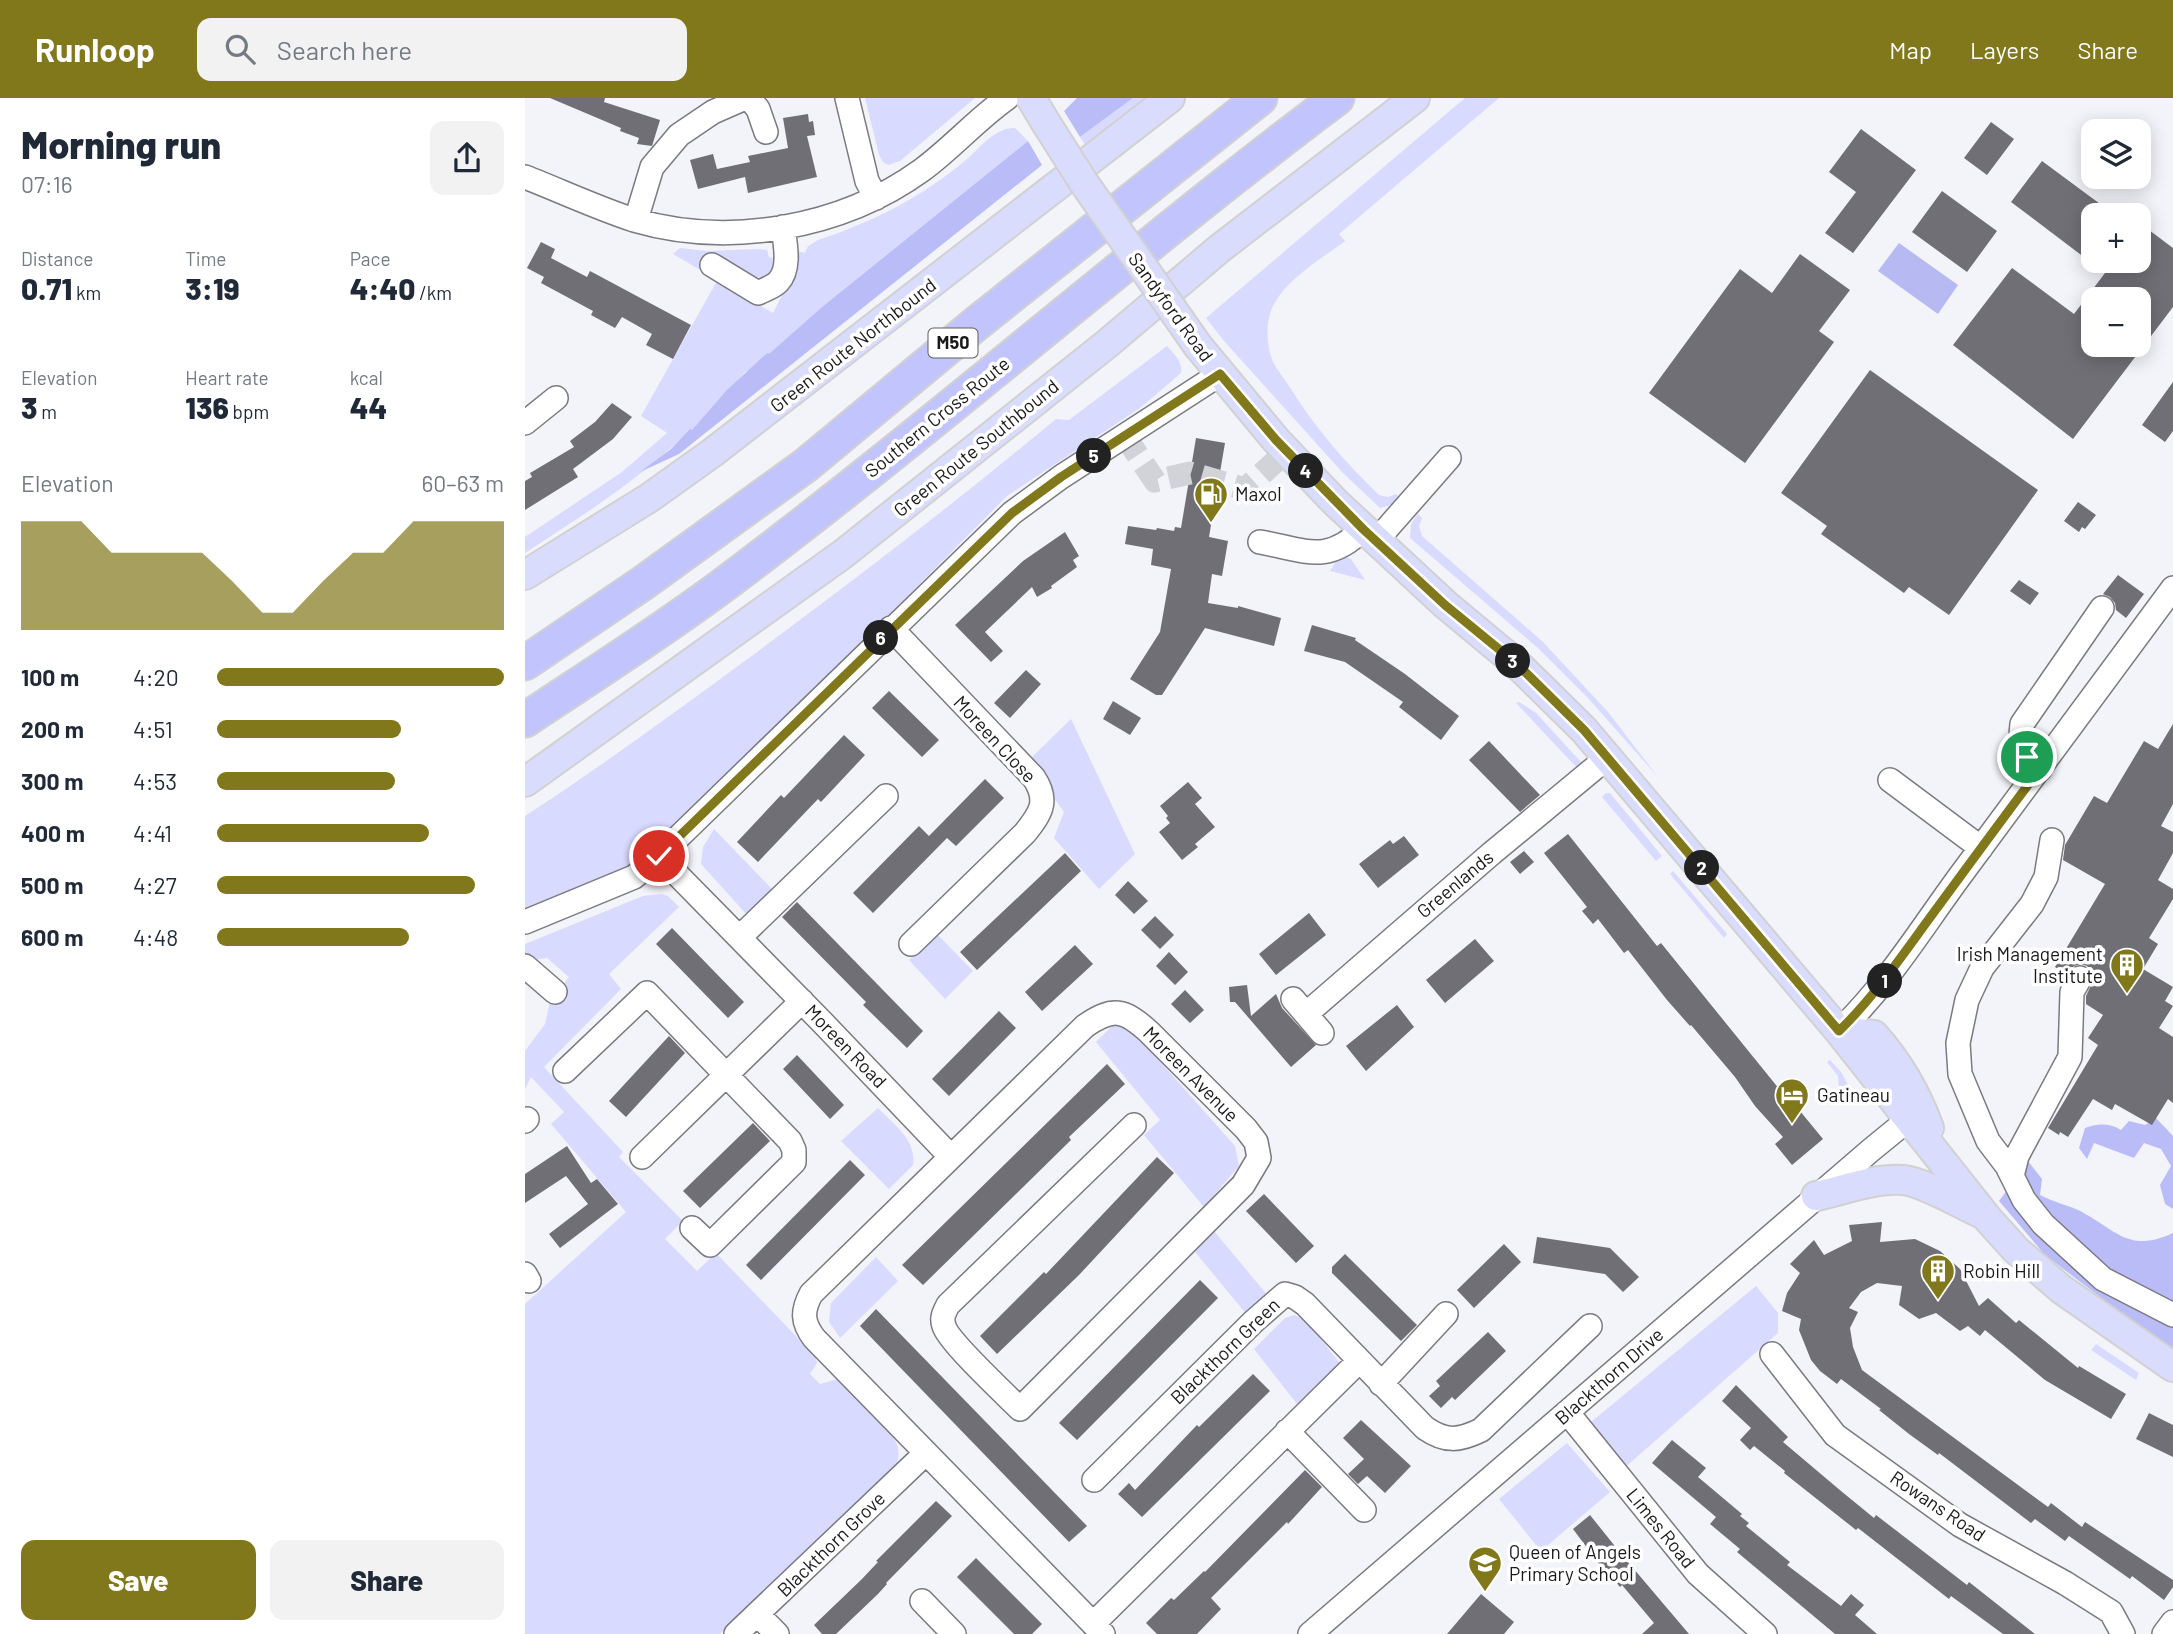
<!DOCTYPE html>
<meta charset="utf-8">
<style>
body{margin:0;font-family:Barlow,sans-serif;background:#f2f2f3;color:#1f2937;height:100vh;display:flex;flex-direction:column;font-size:26px;white-space:nowrap}
*{box-sizing:border-box;margin:0}
p{font-size:23px;color:#747a83}
.icon{flex:none;width:38px;height:38px;fill:none;stroke:currentColor;stroke-width:2;stroke-linecap:round;stroke-linejoin:round}
.map{position:relative;flex:1;overflow:hidden}
.side{display:flex;flex-direction:column;background:#fff;width:525px}
.side>*{flex:none}
.fabs{position:absolute;left:1556px;top:21px;display:grid;gap:14px}
.fabs a{display:grid;place-items:center;width:70px;height:70px;border-radius:14px;background:#fff;box-shadow:0 4px 18px #0003;font-size:35px}
.pin{position:absolute;display:grid;place-items:center;width:60px;height:60px;color:#fff;margin:-30px;border:4px solid #fff;border-radius:50%;box-shadow:0 2px 7px #0007}
.km{position:absolute;width:35px;height:35px;margin:-18px;border-radius:50%;background:#222;color:#fff;font-size:19px;line-height:35px;text-align:center}
.round{display:grid;place-items:center;flex:none;width:74px;height:74px;border-radius:14px;background:#f2f2f3}
.summary{display:flex;align-items:center;justify-content:space-between;height:119px;padding:0 21px}
h1{font-size:38px;font-weight:800;line-height:52px}
.stats{display:grid;grid-template-columns:repeat(3,1fr);gap:10px;height:119px;padding:7px 21px}
.stats div{display:grid;align-content:center}
.stats b{font-size:30px;font-weight:800}
.stats small{font-size:19px;font-weight:400}
.stats p{font-size:19px}
.chart{height:196px;padding:14px 21px}
.chart p{display:flex;justify-content:space-between}
.chart svg{width:100%;height:126px;margin-top:7px;fill:#81771b;opacity:.7}
.action{display:flex;gap:14px;margin-top:auto;padding:14px 21px}
.action a{flex:1;height:80px;border-radius:14px;background:#81771b;color:#fff;font-size:28px;font-weight:800;line-height:80px;text-align:center}
.action a+a{background:#f2f2f3;color:#1f2937}
ul{padding:0 21px;list-style:none;font-size:23px}
li{display:grid;grid-template-columns:112px 84px 1fr;align-items:center;height:52px}
li i{height:18px;border-radius:9px;background:#81771b}
header{display:flex;align-items:center;gap:42px;box-sizing:border-box;height:98px;padding:0 35px;background:#81771b;color:#fff}
header strong{font-size:33px}
nav{display:flex;gap:38px;margin-inline-start:auto;font-size:24px}
.search{width:490px;height:63px;background:#f2f2f3;display:flex;align-items:center;gap:18px;box-sizing:border-box;padding:0 24px;border-radius:14px;color:#747a83;font-size:26px}
main{display:flex;flex:1;min-height:0}
.map>svg:first-child{display:block}
.green{fill:#d9daff}
.forest{fill:#babcf7}
.water{fill:#b7b9f3}
.building{fill:#6f6f75;fill-rule:evenodd}
.lines{fill:none;stroke-linecap:round;stroke-linejoin:round}
.minor-tunnel{stroke:#d2d2d9;stroke-width:23;stroke-dasharray:23 11;stroke-linecap:butt}
.minor-casing{stroke:#7a7a80;stroke-width:26}
.major-casing{stroke:#d1d1d1;stroke-width:32}
.highway-casing{stroke:#d1d1d1;stroke-width:37}
.minor{stroke:#fff;stroke-width:23}
.major{stroke:#dadcfe;stroke-width:28}
.highway{stroke:#c2c4fd;stroke-width:33}
.major-bridge-casing{stroke:#d1d1d1;stroke-width:32;stroke-linecap:butt}
.major-bridge{stroke:#dadcfe;stroke-width:28}
.route-casing{stroke:#fff;stroke-width:14}
.route{stroke:#81771b;stroke-width:9}
.labels{text-anchor:middle;stroke-width:7;stroke-linejoin:round;paint-order:stroke}
.shield{fill:#fff;stroke:#5e5e5f;stroke-width:2}
.shield-label{font-size:18px;font-weight:bold;fill:#19191b}
.street-label{font-size:19px;fill:#19191b;stroke:#fff}
.poi-label{font-size:19px;fill:#19191b;stroke:#fff;text-anchor:start}
</style>
<header>
<strong>Runloop</strong>
<div class="search"><svg class="icon" aria-label="search" viewBox="0 0 24 24"><circle cx="10" cy="10" r="6"/><path d="M15 15l6 6"/></svg>Search here</div>
<nav><a>Map</a><a>Layers</a><a>Share</a></nav>
</header>
<main>
<section class="side">
<div class="summary"><div><h1>Morning run</h1><p>07:16</p></div><a class="round"><svg class="icon" aria-label="share" viewBox="0 0 24 24"><path d="M12 15V3M7 8l5-5 5 5M5 13v7h14v-7"/></svg></a></div>
<div class="stats">
<div><p>Distance</p><b>0.71<small> km</small></b></div>
<div><p>Time</p><b>3:19</b></div>
<div><p>Pace</p><b>4:40<small> /km</small></b></div>
</div>
<div class="stats">
<div><p>Elevation</p><b>3<small> m</small></b></div>
<div><p>Heart rate</p><b>136<small> bpm</small></b></div>
<div><p>kcal</p><b>44</b></div>
</div>
<div class="chart"><p><span>Elevation</span>60–63 m</p>
<svg viewBox="0 0 160 44" preserveAspectRatio="none"><path d="M0 44V6L10 6L20 6L30 17L40 17L50 17L60 17L70 27L80 38L90 38L100 27L110 17L120 17L130 6L140 6L150 6L160 6V44z"/></svg>
</div>
<ul>
<li><b>100 m</b>4:20<i style="width:100%"></i></li>
<li><b>200 m</b>4:51<i style="width:64%"></i></li>
<li><b>300 m</b>4:53<i style="width:62%"></i></li>
<li><b>400 m</b>4:41<i style="width:74%"></i></li>
<li><b>500 m</b>4:27<i style="width:90%"></i></li>
<li><b>600 m</b>4:48<i style="width:67%"></i></li>
</ul>
<div class="action"><a>Save</a><a>Share</a></div>
</section>
<div class="map">
<svg width="1648" height="1536" viewBox="0 0 1648 1536">
<rect width="100%" height="100%" fill="#f3f3fa"/>
<path class="green" d="M340 0H450L375 63 363 67 358 64 354 57Z
M608 0H626L562 50 555 39Z
M940 0H974L814 136 820 143C796 161 763 180 749 206 740 222 741 247 748 264 753 273 760 282 766 291 790 330 821 365 854 397L863 399 871 396 876 401 869 406 855 410 818 375 699 243 681 220Z
M490 30 503 43 297 209 244 257 242 255 223 274 221 273 167 333 165 332C118 379 57 418 0 455V439L97 374 142 335 116 318 192 183 248 215 268 175 272 153 280 155 283 148 293 142C348 124 397 99 441 62 456 49 469 30 490 30Z
M155 150 181 153 234 151 242 152 244 159 253 161 245 178C226 185 204 165 187 155L177 173 148 156Z
M642 248C649 256 658 264 656 275L615 310 482 398 344 537 106 769 0 814V718C74 670 146 617 217 565 324 486 429 406 531 321L544 322Z
M893 416 897 420 894 428 897 438 1018 544 1083 614 1133 679 1063 600 1014 551 885 440 886 426Z
M821 459 826 461 840 482 805 473 811 463Z
M994 604 1011 615 1057 665V668L1054 672 991 605Z
M546 621 610 756 574 791 529 740 539 714 503 663Z
M1081 695H1085L1137 758 1131 763 1077 699Z
M189 731 249 793 223 818 176 766 178 749Z
M1148 773 1202 836 1199 840 1145 776Z
M137 796 143 798 154 809 84 876 96 891 19 969 98 1054 94 1059 158 1123 140 1141 172 1173 191 1155 290 1258 292 1265 285 1276 295 1286 313 1281 366 1336C374 1347 376 1357 370 1370L195 1536H0V1206L101 1114 26 1026 39 1014 6 979 0 991V953L20 926 25 904 44 879 22 860 6 862 0 857V846L118 798Z
M411 835 448 873 420 901 384 862Z
M589 926 607 932 710 1048 714 1068 679 1109 619 1037 635 1022 571 944Z
M1305 962 1316 974 1326 992 1315 1002 1313 978 1302 964Z
M353 1010C368 1026 392 1042 388 1067L364 1091 316 1043Z
M689 1133 744 1199 723 1218 670 1154Z
M351 1159 373 1183 315 1240 304 1224 306 1205Z
M1231 1188 1253 1215V1235L1097 1372 1066 1324Z
M769 1217 781 1222 820 1272 779 1315 729 1251 760 1220Z
M1571 1246 1614 1275 1611 1282 1566 1252Z
M1042 1345 1085 1394 1016 1453 974 1401Z"/>
<path class="forest" d="M552 0H608L555 39 539 13Z
M503 43 517 67 154 356 115 374 146 351 165 331 167 332 202 292 242 255 244 256 297 209Z
M1631 1020 1648 1038V1111L1640 1106 1635 1087 1646 1068 1636 1051 1619 1045 1609 1060 1569 1045 1562 1061 1554 1050 1560 1030C1572 1025 1585 1025 1596 1032L1604 1023 1620 1027Z
M1503 1063 1517 1081 1515 1097C1530 1105 1544 1107 1557 1114 1593 1134 1605 1155 1648 1135V1250L1637 1246 1520 1157 1474 1103Z"/>
<path class="water" d="M1374 145 1433 187 1413 216 1353 173Z"/>
<path class="building" d="M25 0H80L79 4 135 22 127 48 112 46 114 40 95 33 96 30Z
M283 16 284 24 288 23 290 37 282 38 292 79 223 95 220 79 173 91 165 62 188 56 192 71 225 64 223 58 263 50 258 20Z
M1466 24 1489 41 1462 77 1439 60Z
M1336 31 1391 72 1328 155 1300 135 1331 94 1304 74Z
M1517 63 1590 117H1568V163H1614V137L1620 129 1648 150V209L1548 341 1428 247 1487 170 1549 216 1580 175 1486 104ZM1568 201H1614V247H1568Z
M1417 93 1472 133 1442 174 1387 134Z
M16 144 30 151 26 160 62 179 65 173 166 227 148 261 121 247 127 236 97 219 90 230 66 217 68 213 16 185 19 179 2 170Z
M1275 156 1325 192 1294 233 1309 244 1220 365 1124 295 1215 171 1247 195Z
M1345 272 1513 392 1424 517 1384 489 1379 495 1296 436 1302 428 1256 395Z
M1648 284V333L1640 344 1617 327Z
M87 305 107 319 88 341 48 371 53 379 0 412V383L7 379 5 375 49 349 45 343 70 324Z
M671 340 700 345 684 439 703 443 697 478 687 476 683 505 713 510V508L756 520 749 548 680 530 637 597H631L605 581 635 534 646 471 626 467 628 451 600 446 603 428 631 432 632 430 649 433 650 429 656 430Z
M1553 404 1571 417 1560 431 1557 429 1554 434 1539 423Z
M540 434 554 458 548 462 552 469 526 488 527 490 512 499 507 489 460 534 478 553 466 564 430 527 498 463Z
M1593 477 1619 496 1601 520 1591 512 1590 505 1585 499 1578 496Z
M1494 482 1514 495 1505 507 1485 493Z
M787 527 831 540 830 542 880 576 934 618 916 642 874 609 878 604 820 564 779 553Z
M501 572 516 586 485 620 469 605Z
M364 593 414 642 397 659 347 610Z
M588 603 616 620 605 637 578 621Z
M1648 626V706L1636 728 1648 734V755L1633 782 1648 791V801L1624 840 1633 846 1618 871 1648 889 1640 903 1648 908 1634 930 1648 939V1005L1643 1001 1627 1027 1590 1006 1587 1012 1568 1001 1543 1039 1535 1034 1534 1037 1523 1030 1573 947 1563 940 1578 917 1561 906V898L1569 881 1567 874 1562 868 1556 866 1549 868 1541 876 1530 869 1580 786 1538 762 1540 747 1569 698 1582 705 1619 643 1633 651Z
M319 637 340 657 296 704 293 701 233 764 212 744 256 697 259 700Z
M964 643 1015 697 995 714 944 662Z
M460 681 479 700 431 748 422 740 348 815 328 795 394 728 404 738Z
M663 684 677 700 670 706 690 729 670 746 673 749 657 762 634 734 645 725 641 720 643 718 635 708Z
M1043 736 1132 848 1136 845 1259 997 1261 996 1298 1041 1267 1067 1250 1046 1258 1039 1230 1008 1210 979 1166 927 1165 928 1142 902 1103 852 1099 855 1073 821 1068 826 1057 813 1062 809 1019 755Z
M879 738 894 757 853 790 834 766 865 742 868 746Z
M999 753 1009 764 995 776 985 764Z
M540 755 556 773 452 872 435 854Z
M603 783 623 803 609 816 590 797Z
M272 804 398 933 382 950 338 907 341 904 257 819Z
M784 815 801 837 751 877 734 856Z
M630 818 649 837 635 851 616 832Z
M147 830 219 904 203 920 131 846Z
M950 841 969 863 920 905 901 882Z
M550 847 568 866 517 913 500 894Z
M644 854 663 874 650 887 631 868Z
M722 887 726 918 751 896 757 910 791 947 766 969 710 904H705L704 889Z
M660 892 679 912 665 925 646 906Z
M872 907 889 929 841 973 821 948Z
M474 913 491 930 424 998 407 981Z
M144 938 160 955 101 1019 84 1003Z
M272 957 319 1007 305 1021 258 971Z
M582 966 600 986 544 1039 546 1042 398 1187 377 1167Z
M228 1025 245 1043 175 1110 158 1093Z
M42 1048 66 1085 72 1081 93 1106 35 1150 24 1136 63 1106 41 1078 0 1105V1076Z
M632 1059 649 1075 554 1177 472 1256 455 1238 519 1174 521 1176Z
M325 1062 340 1077 236 1182 221 1167Z
M739 1096 789 1148 771 1165 721 1113Z
M1357 1124 1355 1144 1390 1141 1415 1153 1435 1171 1454 1208 1463 1200 1491 1225 1494 1222 1553 1270 1554 1268 1601 1296 1586 1321 1520 1282 1460 1232 1455 1238 1443 1228 1435 1233 1411 1215 1394 1221 1374 1207 1377 1188 1352 1185 1336 1194 1324 1210 1333 1214 1325 1230 1328 1249 1337 1272 1523 1409 1526 1405 1557 1429 1560 1424 1648 1482V1489L1639 1502 1607 1478 1605 1481 1544 1438 1540 1443 1510 1421 1506 1425 1414 1355 1413 1357 1384 1336 1354 1312 1356 1311 1316 1281 1312 1286 1295 1273 1286 1262 1274 1232 1276 1221 1257 1213 1262 1195 1275 1175 1265 1166 1289 1142 1299 1157 1327 1143 1324 1127Z
M1012 1139 1085 1150 1114 1179 1098 1194 1080 1176 1008 1165Z
M979 1146 996 1164 949 1210 932 1192Z
M820 1156 892 1227 876 1243 807 1175V1169Z
M675 1182 693 1200 552 1342 534 1325Z
M351 1211 562 1428 544 1444 335 1228Z
M963 1234 981 1253 930 1302 927 1299 916 1310 904 1298 915 1288 911 1283Z
M728 1276 745 1293 617 1419 593 1396 604 1385 610 1392 672 1327 674 1329Z
M1211 1287 1263 1339 1258 1344 1316 1393 1349 1420 1351 1417 1442 1487 1444 1484 1510 1536H1478L1426 1498 1424 1501 1333 1430 1331 1432 1259 1375 1260 1373 1229 1348 1225 1352 1215 1342 1226 1330 1197 1303Z
M1624 1315 1648 1327V1359L1611 1341Z
M836 1322 886 1368 860 1395 842 1378 833 1386 823 1376 839 1361 818 1340Z
M1147 1342 1181 1370 1173 1379 1217 1416 1215 1418 1224 1425 1221 1428 1265 1464 1262 1467 1316 1508 1326 1496 1339 1507 1330 1517 1352 1536H1310L1212 1454 1215 1451 1185 1426 1191 1419 1127 1365Z
M780 1372 797 1389 763 1426 762 1424 686 1500 696 1511 672 1536H632L621 1525 646 1500 649 1502 679 1473 680 1474Z
M411 1403 427 1418 361 1485 362 1486 353 1496 311 1536H297L289 1527 337 1481 353 1464 351 1463Z
M1065 1417 1097 1457 1164 1536H1117L1129 1525 1097 1487 1095 1489 1085 1477 1083 1478 1048 1431Z
M451 1460 517 1526 507 1536H489L432 1479Z
M956 1496 989 1524 979 1536H922Z"/>
<g class="lines">
<path class="minor-tunnel" d="M600 338 630 383 665 375 720 391 762 353"/>
<g class="minor-casing">
<path id="minor" d="M224 0 233 11 241 34
M322 0 342 83 351 100
M0 79C36 93 72 110 109 122 204 150 317 130 397 72 427 50 452 21 482 0
M111 122 127 69 154 37 188 14 220 0
M187 167 233 195C239 192 248 189 253 184 266 171 260 145 258 129
M0 325 31 300
M851 443 924 360
M735 444C780 452 802 467 838 431
M366 530 509 680C524 703 516 715 500 735L386 846
M1515 671C1498 655 1494 650 1497 626L1577 510
M1365 682 1456 750
M1527 742 1521 779 1507 806 1457 870 1442 902 1433 945 1435 976 1463 1043 1482 1068 1499 1102 1518 1126 1578 1181 1648 1217
M0 824 109 779 134 758
M215 839 361 698
M0 868 30 894
M768 901 797 935
M781 916 967 755 1083 659
M1314 933C1362 887 1396 831 1435 778 1507 682 1578 586 1648 490
M40 973 122 895 265 1043 269 1052V1064L185 1147 167 1130
M0 1023 2 1021
M117 1059 277 903
M426 1059 298 925 134 758 487 415 536 379 695 276
M1487 1078 1492 1058 1545 959 1547 894 1555 880
M0 1176 4 1183
M1247 1256 1310 1337 1435 1427 1540 1485 1586 1514 1598 1536
M856 1286 921 1216
M1042 1314 1173 1476 1240 1536
M762 1333 839 1412
M569 1382 728 1224 760 1196 770 1199 780 1206 900 1330C920 1344 934 1343 956 1332L1065 1228
M397 1503 429 1536
M232 1516 252 1536
M568 1526 834 1263
M211 1536 401 1355
M578 1536 289 1240C277 1224 277 1213 286 1196L560 928C588 909 599 911 624 934L721 1031 731 1044 734 1060 718 1087 495 1311C481 1297 423 1243 419 1228 416 1220 419 1215 423 1207L609 1027
M785 1536 1346 1052 1384 1021
M1639 1536 1648 1524"/>
</g>
<g class="major-casing">
<path id="major" d="M506 0 521 25
M673 248 751 342 810 404 921 507 992 566 1059 632 1314 933 1463 1121 1491 1152 1536 1191 1648 1269
M0 477 124 400 187 355 645 0
M0 684 318 456 583 245 694 151 890 0
M1314 933 1349 937C1374 965 1391 994 1404 1030
M1291 1098C1319 1092 1350 1080 1378 1082 1399 1084 1435 1106 1455 1115"/>
</g>
<g class="highway-casing">
<path id="highway" d="M0 565 118 485 281 367 452 225 735 0
M0 622C66 578 134 535 197 488 407 331 603 157 812 0"/>
</g>
<use href="#minor" class="minor"/>
<use href="#major" class="major"/>
<use href="#highway" class="highway"/>
<g class="major-bridge-casing">
<path id="major-bridge" d="M521 25 559 85 673 248"/>
</g>
<use href="#major-bridge" class="major-bridge"/>
</g>
<g class="lines">
<g class="route-casing">
<path id="route" d="M134 758 487 415 536 379 695 276 751 342 838 431 920 507 992 566 1059 632 1314 933C1353 895 1382 850 1415 806 1448 761 1481 716 1515 671L1502 659"/>
</g>
<use href="#route" class="route"/>
</g>
<defs>
<g id="fuel-pin" transform="scale(1.75)"><path d="M0 17L-7.5 6A9.5 9.5 0 1 1 7.5 6Z" fill="#81771b" stroke="#fff"/><path d="M-5.5-6h7V0h2V4h1.3V-2.5L3-4.5l.8-.8L6-3V5H2.5V1h-1V6h-7ZM-4.2-4.7v3.2H.2V-4.7Z" fill="#fff"/></g>
<g id="building-pin" transform="scale(1.75)"><path d="M0 17L-7.5 6A9.5 9.5 0 1 1 7.5 6Z" fill="#81771b" stroke="#fff"/><path d="M-4-6H4V6H1V3H-1V6H-4ZM-2.5-4.3h1.7v1.8h-1.7ZM.8-4.3h1.7v1.8H.8ZM-2.5-1h1.7V.8h-1.7ZM.8-1h1.7V.8H.8Z" fill="#fff"/></g>
<g id="hotel-pin" transform="scale(1.75)"><path d="M0 17L-7.5 6A9.5 9.5 0 1 1 7.5 6Z" fill="#81771b" stroke="#fff"/><path d="M-6-4.5h1.5V1H6V5H4.5V3h-9V5H-6ZM-4 0a1.8 1.8 0 1 1 3.6 0ZM.5 0V-2.5h3Q6-2.5 6 0Z" fill="#fff"/></g>
<g id="school-pin" transform="scale(1.75)"><path d="M0 17L-7.5 6A9.5 9.5 0 1 1 7.5 6Z" fill="#81771b" stroke="#fff"/><path d="M0-5L7-2L0 1L-7-2ZM-4 1L0 2.5L4 1V4Q0 6-4 4Z" fill="#fff"/></g>
</defs>
<g fill-rule="evenodd">
<use href="#fuel-pin" x="686" y="396"/>
<use href="#building-pin" x="1602" y="867"/>
<use href="#hotel-pin" x="1267" y="997"/>
<use href="#building-pin" x="1413" y="1173"/>
<use href="#school-pin" x="960" y="1465"/>
</g>
<g class="labels">
<rect class="shield" x="403.5" y="230.5" width="49" height="29" rx="5"/>
<g class="shield-label">
<text x="428" y="251">M50</text>
</g>
<g class="street-label">
<text transform="translate(646 209) rotate(54)" y="7">Sandyford Road</text>
<text transform="translate(328 247) rotate(-38)" y="7">Green Route Northbound</text>
<text transform="translate(412 319) rotate(-39)" y="7">Southern Cross Route</text>
<text transform="translate(451 350) rotate(-39)" y="7">Green Route Southbound</text>
<text transform="translate(470 641) rotate(47)" y="7">Moreen Close</text>
<text transform="translate(930 786) rotate(-40)" y="7">Greenlands</text>
<text transform="translate(321 948) rotate(46)" y="7">Moreen Road</text>
<text transform="translate(666 976) rotate(45)" y="7">Moreen Avenue</text>
<text transform="translate(700 1253) rotate(-44)" y="7">Blackthorn Green</text>
<text transform="translate(1084 1278) rotate(-41)" y="7">Blackthorn Drive</text>
<text transform="translate(1413 1408) rotate(34)" y="7">Rowans Road</text>
<text transform="translate(1136 1430) rotate(51)" y="7">Limes Road</text>
<text transform="translate(306 1446) rotate(-44)" y="7">Blackthorn Grove</text>
</g>
<g class="poi-label">
<text x="710" y="403">Maxol</text>
<text x="1578" y="863" text-anchor="end">Irish Management<tspan x="1578" dy="22">Institute</tspan></text>
<text x="1292" y="1004">Gatineau</text>
<text x="1438" y="1180">Robin Hill</text>
<text x="984" y="1461">Queen of Angels<tspan x="984" dy="22">Primary School</tspan></text>
</g>
</g>
</svg>
<div class="fabs">
<a><svg class="icon" aria-label="layers" viewBox="0 0 24 24"><path d="M12 4l9 5-9 5-9-5zM3 14l9 5 9-5"/></svg></a>
<a>+</a>
<a>−</a>
</div>
<div class="pin" style="left:1502px;top:659px;background:#1e9e55"><svg class="icon" aria-label="arrive" viewBox="0 0 24 24"><path d="M6 21V4h12l-3 4 3 4H6"/></svg></div>
<div class="pin" style="left:134px;top:758px;background:#d93025"><svg class="icon" aria-label="check" viewBox="0 0 24 24"><path d="M5 12l5 5 9-10"/></svg></div>
<b class="km" style="left:1360px;top:883px">1</b>
<b class="km" style="left:1177px;top:770px">2</b>
<b class="km" style="left:988px;top:563px">3</b>
<b class="km" style="left:781px;top:373px">4</b>
<b class="km" style="left:569px;top:358px">5</b>
<b class="km" style="left:356px;top:540px">6</b>
</div>
</main>
